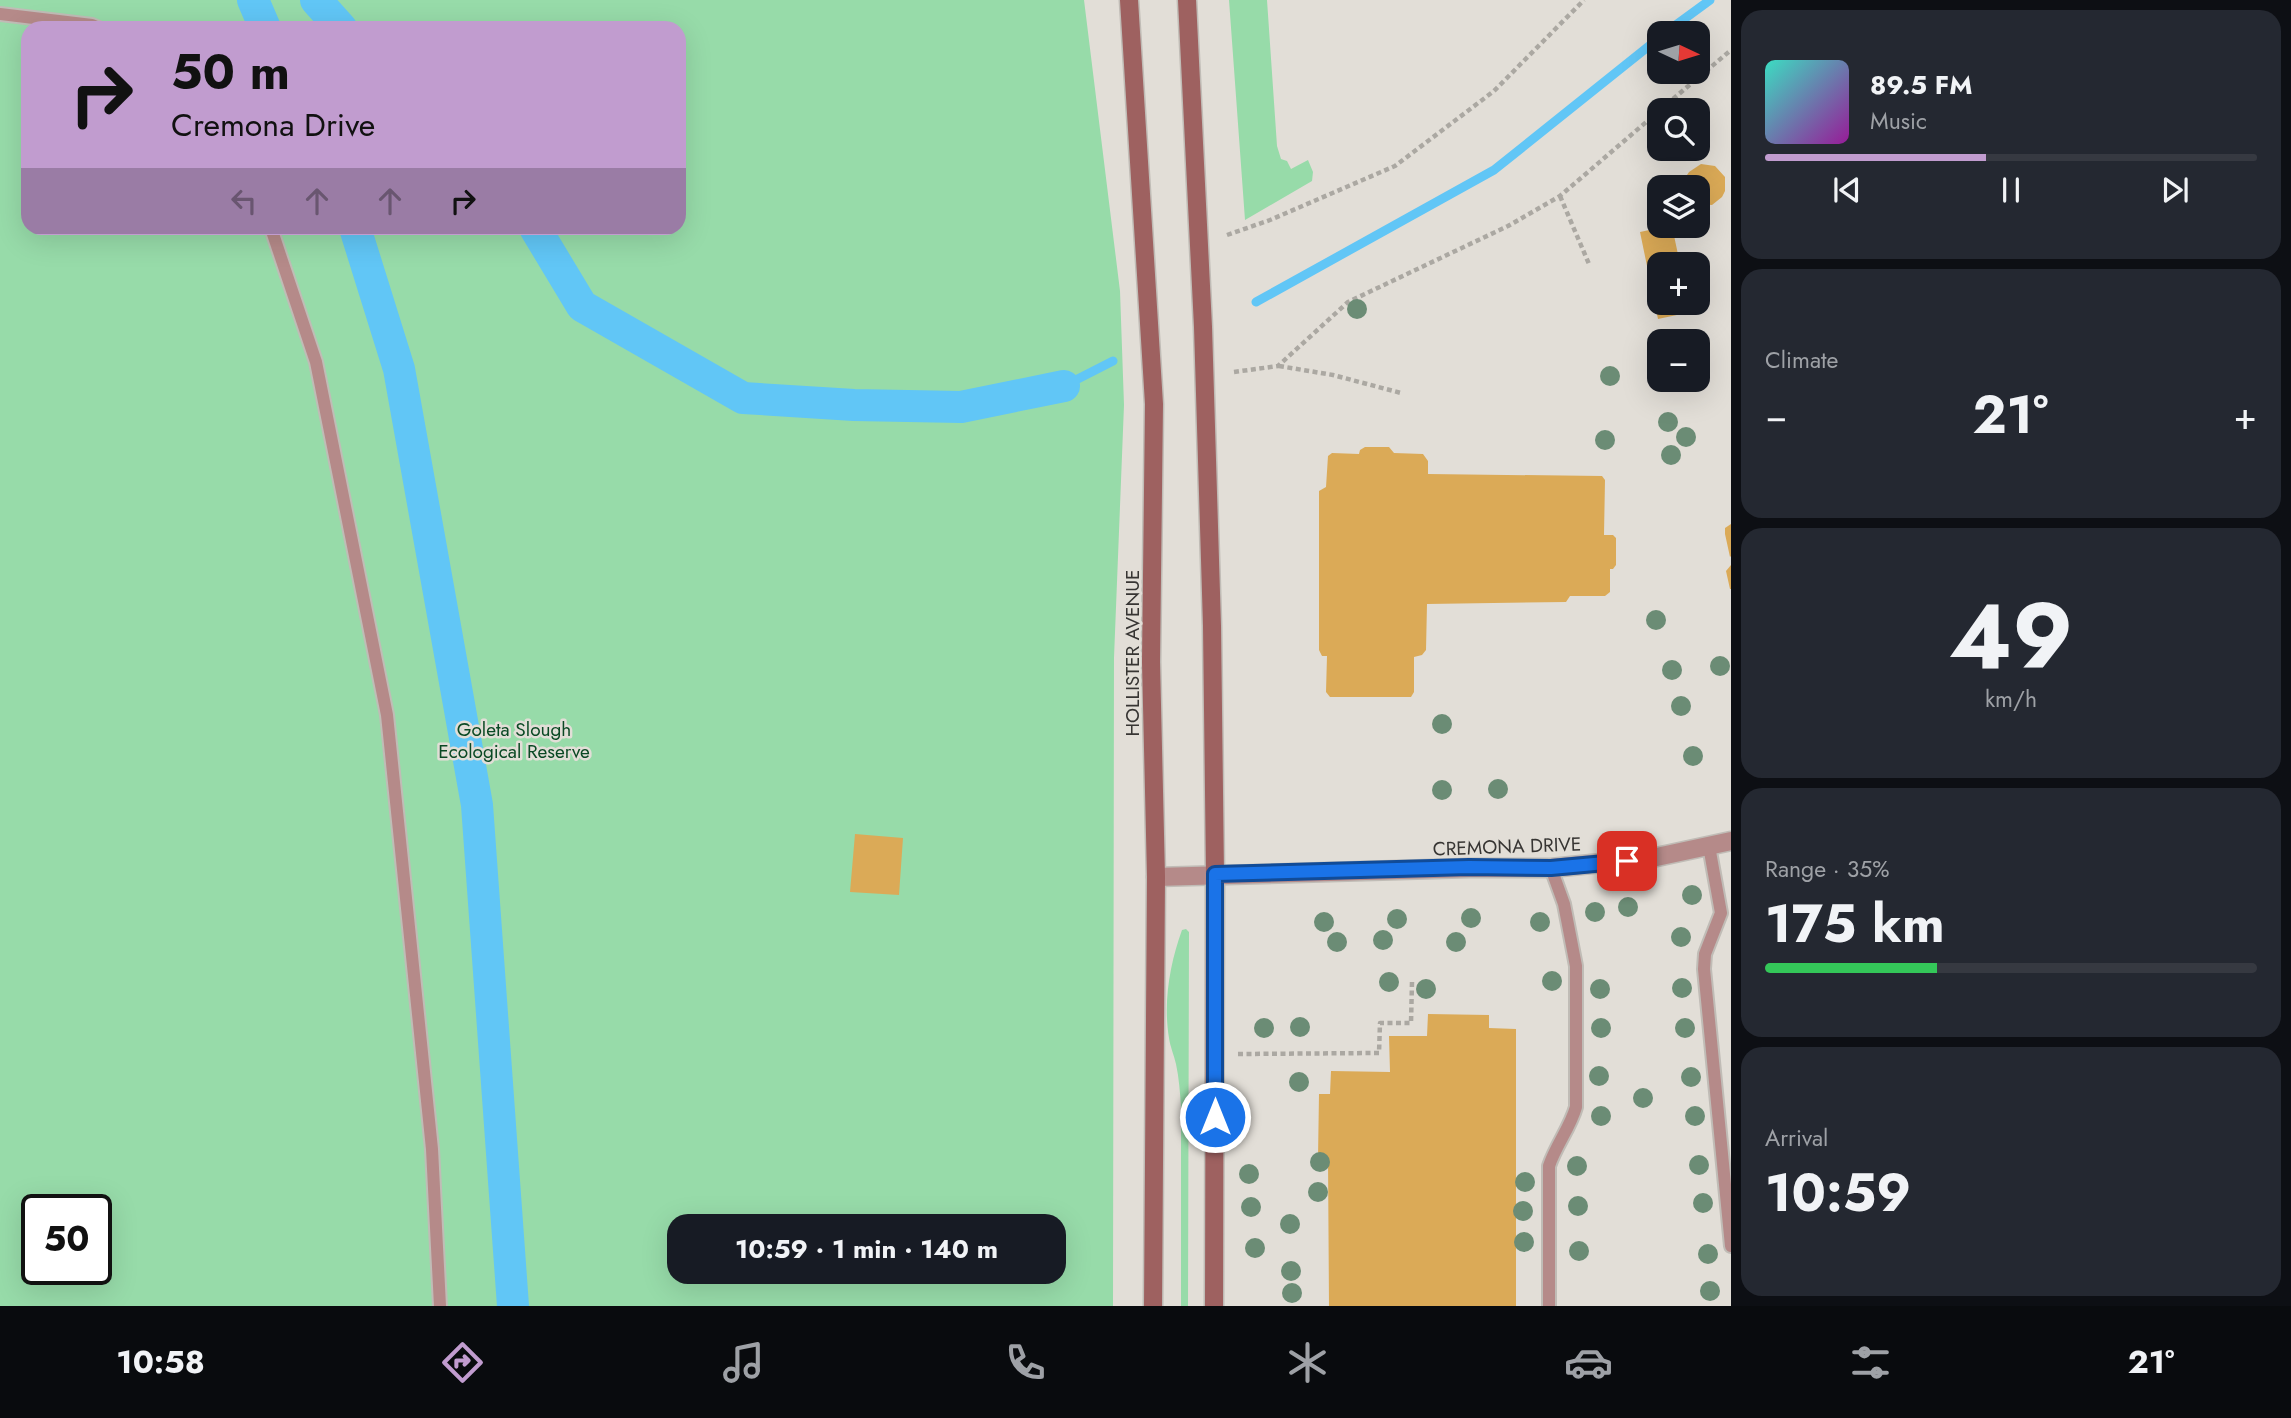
<!DOCTYPE html>
<html lang="en">
<head>
<meta charset="utf-8">
<style>
	:root { --surface:#171b24; --page:#242831; --text:#f1f3f6; --muted:#9ea1a6; --line:#363941; --accent:#c19ccf }
	body { margin:0; font-family:Jost,sans-serif; background:var(--page); color:var(--text); height:100vh; display:flex; flex-direction:column; font-size:26px; white-space:nowrap }
	* { box-sizing:border-box; margin:0 }
	p { font-size:23px; color:var(--muted) }
	.icon { flex:none; width:38px; height:38px; fill:none; stroke:currentColor; stroke-width:2; stroke-linecap:round; stroke-linejoin:round }
	.map { position:relative; flex:1; overflow:hidden }
	.panel { display:flex; flex-direction:column; gap:10px; padding:10px; background:#0d0f14; width:560px }
	.panel>* { flex:none }
	.hud { position:absolute; left:21px; top:21px; width:665px; height:214px; border-radius:21px; box-shadow:0 7px 28px #0002; background:#c19ccf; color:#111; overflow:hidden }
	.needle { width:46px; rotate:94deg }
	.fabs { position:absolute; left:1647px; top:21px; display:grid; gap:14px }
	.fabs a { display:grid; place-items:center; width:63px; height:63px; border-radius:14px; background:var(--surface); box-shadow:0 7px 28px #0002; font-size:35px }
	.speed { position:absolute; left:21px; top:1194px; display:flex; gap:14px; font-size:35px; font-weight:700; text-align:center }
	.speed>* { display:grid; place-content:center; width:91px; height:91px; border-radius:50%; background:var(--surface); box-shadow:0 7px 28px #0002; line-height:1 }
	.speed .limit { border:4px solid #111; border-radius:10px; background:#fff; color:#111 }
	.pin { position:absolute; display:grid; place-items:center; width:60px; height:60px; color:#fff; margin:-30px; border-radius:14px; box-shadow:0 4px 10px #0006 }
	.me { position:absolute; width:77px; margin:-38px; rotate:0deg; stroke-linejoin:round; filter:drop-shadow(0 0 5px #0008) }
	.turn { display:flex; align-items:center; gap:24px; height:147px; padding:0 35px; font-size:32px }
	.turn .icon { width:91px; height:91px; stroke-width:2.5 }
	.turn b { display:block; font-size:49px; line-height:60px }
	.lanes { display:flex; align-items:center; height:66px; padding:0 35px; background:#0003; justify-content:center; gap:35px; direction:ltr }
	.lanes .off { opacity:.35 }
	.big { font-size:52px; font-weight:700; line-height:1.1 }
	.panel .widget { flex:1; display:flex; flex-direction:column; justify-content:center; gap:10px; min-width:0; padding:0 24px; border-radius:21px; background:var(--page) }
	.panel .dial { align-items:center; gap:0 }
	.dial b { font-size:91px; line-height:1 }
	.song { display:flex; align-items:center; gap:21px }
	.cover { width:84px; height:84px; border-radius:10px; background:linear-gradient(135deg,hsl(170 70% 55%),hsl(300 70% 35%)) }
	.played { height:7px; border-radius:4px; background:linear-gradient(90deg,var(--accent) 45%,var(--line) 45%) }
	.keys { display:flex; justify-content:space-around; direction:ltr }
	.heat { display:flex; justify-content:space-between; align-items:center; font-size:38px; direction:ltr }
	.charge { height:10px; border-radius:5px; background:linear-gradient(90deg,#34c759 35%,var(--line) 0) }
	.trip { position:absolute; left:667px; top:1214px; width:399px; height:70px; border-radius:21px; background:var(--surface); box-shadow:0 7px 28px #0002; font-weight:700; line-height:70px; text-align:center }
	.tabs { display:flex; height:112px; justify-content:space-around; align-items:center; background:#090b0e; color:var(--muted) }
	.tabs .icon { width:49px; height:49px }
	.tabs .active { color:var(--accent) }
	.tabs b { font-size:32px; color:var(--text) }
	main { display:flex; flex:1; min-height:0 }
	.map>svg:first-child { display:block }
	.green { fill:#97dba9; fill-rule:evenodd }
	.lines { fill:none; stroke-linecap:round; stroke-linejoin:round }
	.stream { stroke:#61c6f6; stroke-width:9 }
	.canal { stroke:#61c6f6; stroke-width:32 }
	.building { fill:#dbaa57 }
	.service-casing { stroke:#c0bcb6; stroke-width:16 }
	.minor-casing { stroke:#c0bcb6; stroke-width:21 }
	.secondary-casing { stroke:#c0bcb6; stroke-width:21 }
	.path { stroke:#aba8a2; stroke-width:4.5; stroke-dasharray:5 3.5; stroke-linecap:butt }
	.service { stroke:#b58a89; stroke-width:12 }
	.minor { stroke:#b58a89; stroke-width:18 }
	.secondary { stroke:#9e6160; stroke-width:18 }
	.tree { fill:#6b8c75 }
	.route-casing { stroke:#114b97; stroke-width:18 }
	.route { stroke:#1a73e8; stroke-width:12 }
	.labels { text-anchor:middle; stroke-width:5; stroke-linejoin:round; paint-order:stroke }
	.street-label { font-size:19px; fill:#373533; stroke:#e2ded7 }
	.park-label { font-size:19px; fill:#0a4924; stroke:#e2ded7 }
</style>
</head>
<body>
<main>
<div class="map">
<svg width="1731" height="1306" viewBox="0 0 1731 1306">
	<rect width="100%" height="100%" fill="#e2ded7"/>
	<path class="green" d="M0,0H1084L1120,291L1124,405L1114,658L1113,1306H0ZM28,28H679V228H28ZM37,1209H96V1269H37ZM679,1227H1054V1272H679Z
		M1229,0H1267L1277,146L1281,159L1287,161L1291,169L1308,160L1313,172L1312,181L1245,220Z
		M1186,929L1189,932L1188,1306H1181V1107C1180,1092 1179,1078 1176,1064C1174,1055 1170,1046 1169,1038C1163,1002 1170,963 1182,930Z"/>
	<g class="lines">
		<path class="stream" d="M1665,33L1710,0
			M1256,302L1494,170L1659,38
			M1064,386L1113,361"/>
		<path class="canal" d="M253,0L265,28
			M316,0L341,28
			M355,228L399,369L477,805L513,1306
			M535,228L582,306L743,398L854,405L961,407L1064,386"/>
	</g>
	<path class="building" d="M1701,164L1715,166L1725,177V191L1722,197L1712,205L1698,204V187H1685V178L1689,172Z
		M1668,226H1672L1680,264H1659V303H1689L1691,312L1658,319L1640,232Z
		M1365,447H1389L1394,453L1423,454L1428,461V474L1602,476L1605,480L1604,535H1613L1616,538V565L1613,569H1610V592L1605,596H1570L1566,602L1427,604L1426,650L1422,655L1414,657V692L1411,697H1330L1326,692L1327,656H1322L1319,650V491L1326,487L1328,456L1332,453L1359,454L1360,450Z
		M1731,524V556L1730,557L1725,534V528Z
		M1731,565V589H1730L1726,571Z
		M855,834L903,838L899,895L850,892Z
		M1428,1014L1489,1015V1028L1516,1029V1306H1329L1328,1159L1318,1158L1319,1094H1330L1331,1071L1390,1072L1389,1036H1427Z"/>
	<g class="lines">
		<g class="service-casing">
			<path id="service" d="M0,14L92,25L99,28
				M271,228L316,362L387,715L432,1149L440,1306
				M1709,846L1721,913L1705,954L1704,969L1731,1246
				M1549,1306V1166C1556,1145 1570,1128 1576,1107V966L1564,904L1551,868"/>
		</g>
		<g class="minor-casing">
			<path id="minor" d="M1156,877L1469,868H1551L1652,858L1731,841"/>
		</g>
		<g class="secondary-casing">
			<path id="secondary" d="M1129,0L1154,404L1151,662L1156,877L1153,1306
				M1187,0L1203,327L1212,626L1215,874L1214,1306"/>
		</g>
		<path class="path" d="M1660,110L1731,50
			M1560,196L1589,264
			M1227,235L1270,220L1395,166L1494,91L1584,0
			M1279,366L1333,375L1401,393
			M1234,372L1278,366L1348,302L1508,226L1560,196L1659,111
			M1238,1054L1379,1053L1380,1023H1411L1412,982"/>
		<use href="#service" class="service"/>
		<use href="#minor" class="minor"/>
		<use href="#secondary" class="secondary"/>
	</g>
	<g class="tree">
		<circle cx="1357" cy="309" r="10"/>
		<circle cx="1610" cy="376" r="10"/>
		<circle cx="1668" cy="422" r="10"/>
		<circle cx="1686" cy="437" r="10"/>
		<circle cx="1605" cy="440" r="10"/>
		<circle cx="1671" cy="455" r="10"/>
		<circle cx="1656" cy="620" r="10"/>
		<circle cx="1720" cy="666" r="10"/>
		<circle cx="1672" cy="670" r="10"/>
		<circle cx="1681" cy="706" r="10"/>
		<circle cx="1442" cy="724" r="10"/>
		<circle cx="1693" cy="756" r="10"/>
		<circle cx="1498" cy="789" r="10"/>
		<circle cx="1442" cy="790" r="10"/>
		<circle cx="1692" cy="895" r="10"/>
		<circle cx="1628" cy="907" r="10"/>
		<circle cx="1595" cy="912" r="10"/>
		<circle cx="1471" cy="918" r="10"/>
		<circle cx="1397" cy="919" r="10"/>
		<circle cx="1324" cy="922" r="10"/>
		<circle cx="1540" cy="922" r="10"/>
		<circle cx="1681" cy="937" r="10"/>
		<circle cx="1383" cy="940" r="10"/>
		<circle cx="1337" cy="942" r="10"/>
		<circle cx="1456" cy="942" r="10"/>
		<circle cx="1552" cy="981" r="10"/>
		<circle cx="1389" cy="982" r="10"/>
		<circle cx="1682" cy="988" r="10"/>
		<circle cx="1426" cy="989" r="10"/>
		<circle cx="1600" cy="989" r="10"/>
		<circle cx="1300" cy="1027" r="10"/>
		<circle cx="1264" cy="1028" r="10"/>
		<circle cx="1601" cy="1028" r="10"/>
		<circle cx="1685" cy="1028" r="10"/>
		<circle cx="1599" cy="1076" r="10"/>
		<circle cx="1691" cy="1077" r="10"/>
		<circle cx="1299" cy="1082" r="10"/>
		<circle cx="1643" cy="1098" r="10"/>
		<circle cx="1601" cy="1116" r="10"/>
		<circle cx="1695" cy="1116" r="10"/>
		<circle cx="1320" cy="1162" r="10"/>
		<circle cx="1699" cy="1165" r="10"/>
		<circle cx="1577" cy="1166" r="10"/>
		<circle cx="1249" cy="1174" r="10"/>
		<circle cx="1525" cy="1182" r="10"/>
		<circle cx="1318" cy="1192" r="10"/>
		<circle cx="1703" cy="1203" r="10"/>
		<circle cx="1578" cy="1206" r="10"/>
		<circle cx="1251" cy="1207" r="10"/>
		<circle cx="1523" cy="1211" r="10"/>
		<circle cx="1290" cy="1224" r="10"/>
		<circle cx="1524" cy="1242" r="10"/>
		<circle cx="1255" cy="1248" r="10"/>
		<circle cx="1579" cy="1251" r="10"/>
		<circle cx="1708" cy="1254" r="10"/>
		<circle cx="1291" cy="1271" r="10"/>
		<circle cx="1710" cy="1291" r="10"/>
		<circle cx="1292" cy="1293" r="10"/>
	</g>
	<g class="lines">
		<g class="route-casing">
			<path id="route" d="M1215,1117V874L1469,867L1551,868L1627,861"/>
		</g>
		<use href="#route" class="route"/>
	</g>
	<g class="labels">
		<g class="street-label">
			<text transform="translate(1132 653) rotate(-90)" y="7">HOLLISTER AVENUE</text>
			<text transform="translate(1507 846) rotate(-2)" y="7">CREMONA DRIVE</text>
		</g>
		<g class="park-label">
			<text x="514" y="736">Goleta Slough<tspan x="514" dy="22">Ecological Reserve</tspan></text>
		</g>
	</g>
</svg>
<div class="fabs">
<a><svg class="needle" viewBox="-14 -14 28 28"><path d="M0-13l5 13h-10z" fill="#e53935"/><path d="M0 13l5-13h-10z" fill="#9ea1a6"/></svg></a>
<a><svg class="icon" aria-label="search" viewBox="0 0 24 24"><circle cx="10" cy="10" r="6"/><path d="M15 15l6 6"/></svg></a>
<a><svg class="icon" aria-label="layers" viewBox="0 0 24 24"><path d="M12 4l9 5-9 5-9-5zM3 14l9 5 9-5"/></svg></a>
<a>+</a>
<a>−</a>
</div>
<div class="speed"><div class="limit">50</div></div>
<div class="pin" style="left:1627px;top:861px;background:#d93025"><svg class="icon" aria-label="arrive" viewBox="0 0 24 24"><path d="M6 21V4h12l-3 4 3 4H6"/></svg></div>
<svg class="me" style="left:1215px;top:1117px" viewBox="-20 -20 40 40"><circle r="17" fill="#1a73e8" stroke="#fff" stroke-width="3"/><path d="M0-11L8 9 0 5-8 9z" fill="#fff"/></svg>
<div class="trip">10:59 · 1 min · 140 m</div>
<div class="hud">
<div class="turn"><svg class="icon" aria-label="right" viewBox="0 0 24 24"><path d="M7 20v-9h11M14 6l5 5-5 5"/></svg><div><b>50 m</b>Cremona Drive</div></div>
<div class="lanes"><svg class="icon off" aria-label="left" viewBox="0 0 24 24"><path d="M17 20v-9H6M10 6l-5 5 5 5"/></svg><svg class="icon off" aria-label="ahead" viewBox="0 0 24 24"><path d="M12 20V5M6 11l6-6 6 6"/></svg><svg class="icon off" aria-label="ahead" viewBox="0 0 24 24"><path d="M12 20V5M6 11l6-6 6 6"/></svg><svg class="icon" aria-label="right" viewBox="0 0 24 24"><path d="M7 20v-9h11M14 6l5 5-5 5"/></svg></div>
</div>
</div>
<section class="panel">
<div class="widget">
<div class="song"><i class="cover"></i><div><b>89.5 FM</b><p>Music</p></div></div>
<div class="played"></div>
<div class="keys"><svg class="icon" aria-label="previous" viewBox="0 0 24 24"><path d="M18 5L8 12l10 7zM5 5v14"/></svg><svg class="icon" aria-label="pause" viewBox="0 0 24 24"><path d="M8 5v14M16 5v14"/></svg><svg class="icon" aria-label="next" viewBox="0 0 24 24"><path d="M6 5l10 7-10 7zM19 5v14"/></svg></div>
</div>
<div class="widget"><p>Climate</p>
<div class="heat"><a>−</a><b class="big">21°</b><a>+</a></div>
</div>
<div class="widget dial"><b>49</b><p>km/h</p></div>
<div class="widget"><p>Range · 35%</p><b class="big">175 km</b><div class="charge"></div></div>
<div class="widget"><p>Arrival</p><b class="big">10:59</b></div>
</section>
</main>
<nav class="tabs">
<b>10:58</b>
<svg class="icon active" aria-label="directions" viewBox="0 0 24 24"><path d="M12 3l9 9-9 9-9-9zM9 14v-3h6M13 9l2 2-2 2"/></svg>
<svg class="icon" aria-label="music" viewBox="0 0 24 24"><path d="M9 18V5l10-2v13"/><circle cx="6" cy="18" r="3"/><circle cx="16" cy="16" r="3"/></svg>
<svg class="icon" aria-label="phone" viewBox="0 0 24 24"><path d="M5 4h4l2 5-3 2q2 4 5 5l2-3 5 2v4C11 20 4 13 5 4z"/></svg>
<svg class="icon" aria-label="climate" viewBox="0 0 24 24"><path d="M12 3v18M4 7l16 10M4 17L20 7"/></svg>
<svg class="icon" aria-label="car" viewBox="0 0 24 24"><path d="M5 17H2v-5l4-1 3-4h7l3 4 3 1v5h-3M9 17h6M6 11h13"/><circle cx="7" cy="17" r="2"/><circle cx="17" cy="17" r="2"/></svg>
<svg class="icon" aria-label="filters" viewBox="0 0 24 24"><path d="M4 7h16M4 17h16"/><circle cx="9" cy="7" r="2"/><circle cx="15" cy="17" r="2"/></svg>
<b>21°</b>
</nav>
</body>
</html>
